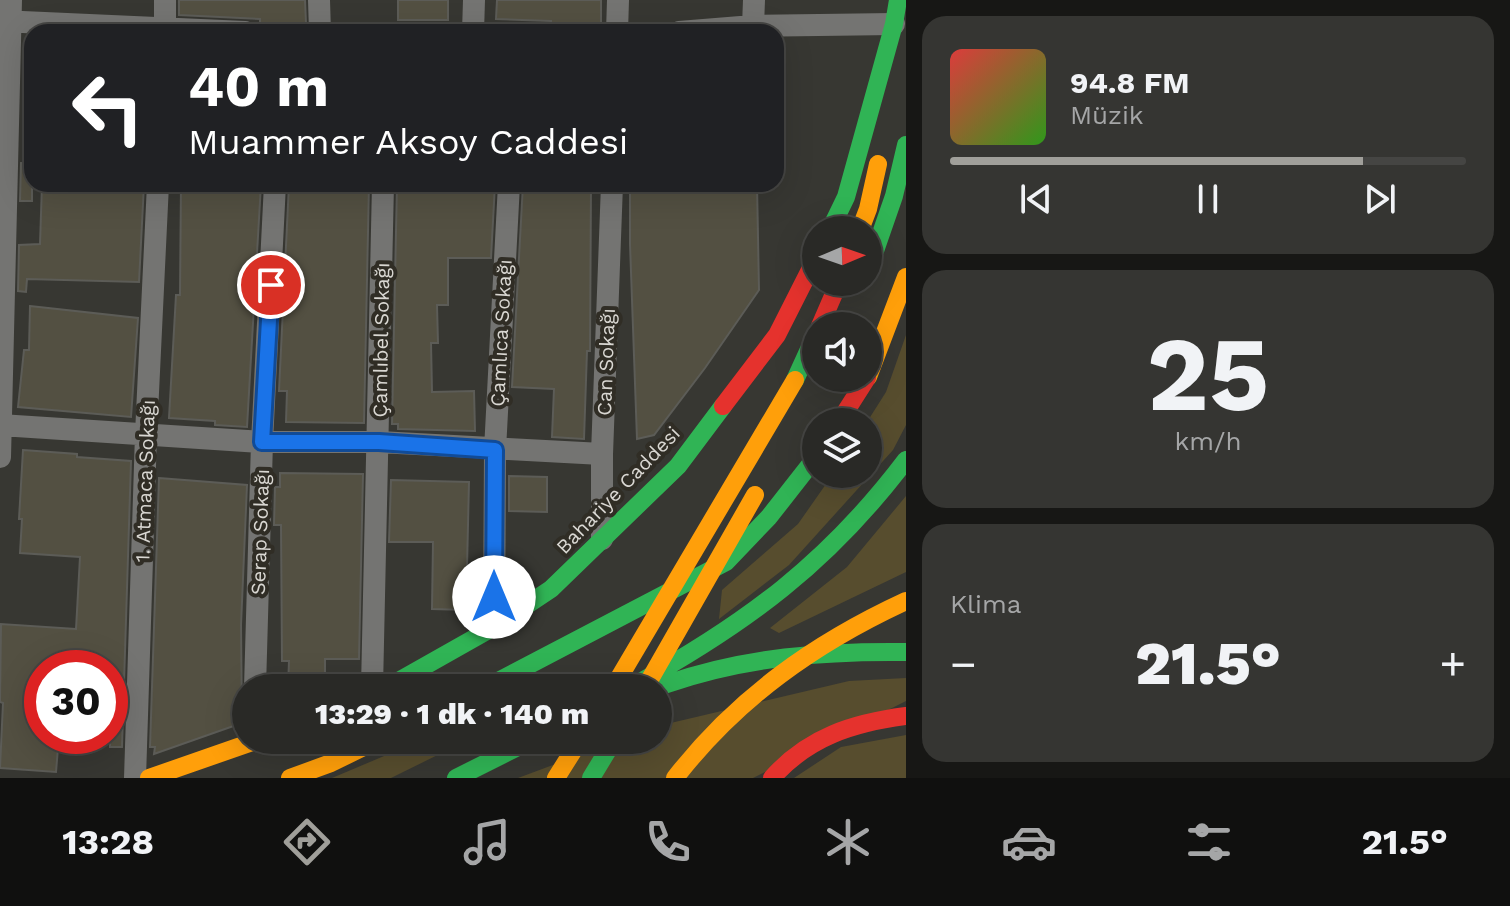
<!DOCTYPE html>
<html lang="tr">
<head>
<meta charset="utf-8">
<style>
	:root { --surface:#292926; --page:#353532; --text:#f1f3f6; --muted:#a5a6a7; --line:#454543; --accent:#a09f9a }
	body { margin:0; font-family:"Work Sans",sans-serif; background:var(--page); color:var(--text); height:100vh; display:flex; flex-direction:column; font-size:30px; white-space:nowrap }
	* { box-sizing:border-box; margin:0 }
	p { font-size:26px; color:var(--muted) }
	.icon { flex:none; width:44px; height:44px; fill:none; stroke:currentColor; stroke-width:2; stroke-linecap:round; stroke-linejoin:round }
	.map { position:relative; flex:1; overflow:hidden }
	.details { display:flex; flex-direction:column; gap:16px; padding:16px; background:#171715; width:604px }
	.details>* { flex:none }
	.guide { position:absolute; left:24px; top:24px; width:760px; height:168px; border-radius:24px; box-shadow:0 8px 32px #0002,0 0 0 2px var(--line); background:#202124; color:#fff; overflow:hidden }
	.needle { width:52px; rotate:88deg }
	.buttons { position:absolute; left:802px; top:216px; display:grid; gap:16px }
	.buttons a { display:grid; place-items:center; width:80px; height:80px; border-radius:50%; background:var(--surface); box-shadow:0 8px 32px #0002,0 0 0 2px var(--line); font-size:40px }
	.speed { position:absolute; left:24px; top:650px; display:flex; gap:16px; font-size:40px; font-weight:700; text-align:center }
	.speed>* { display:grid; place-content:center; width:104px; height:104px; border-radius:50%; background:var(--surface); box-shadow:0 8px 32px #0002,0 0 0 2px var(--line); line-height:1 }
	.speed .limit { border:12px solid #d22; background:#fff; color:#111 }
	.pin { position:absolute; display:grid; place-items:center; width:68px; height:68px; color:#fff; margin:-34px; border:4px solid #fff; border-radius:50%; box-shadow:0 2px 8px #0007 }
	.me { position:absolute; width:88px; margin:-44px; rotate:0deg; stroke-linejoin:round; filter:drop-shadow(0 0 6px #0008) }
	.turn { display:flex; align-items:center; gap:28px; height:168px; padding:0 32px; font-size:36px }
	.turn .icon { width:104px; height:104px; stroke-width:2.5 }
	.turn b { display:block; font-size:56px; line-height:68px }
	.big { font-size:60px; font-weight:800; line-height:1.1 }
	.details .widget { flex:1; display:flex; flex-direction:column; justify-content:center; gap:12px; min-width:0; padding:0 28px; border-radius:24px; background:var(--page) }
	.details .dial { align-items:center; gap:0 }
	.dial b { font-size:104px; line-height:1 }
	.song { display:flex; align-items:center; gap:24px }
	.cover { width:96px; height:96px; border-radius:12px; background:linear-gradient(135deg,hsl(0 70% 55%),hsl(110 70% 35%)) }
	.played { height:8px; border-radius:4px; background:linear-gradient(90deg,var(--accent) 80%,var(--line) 80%) }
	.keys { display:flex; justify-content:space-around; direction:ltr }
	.heat { display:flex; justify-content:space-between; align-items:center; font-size:44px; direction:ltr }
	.trip { position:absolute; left:232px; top:674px; width:440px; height:80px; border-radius:40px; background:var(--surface); box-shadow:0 8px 32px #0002,0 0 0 2px var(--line); font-weight:800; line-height:80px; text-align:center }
	.tab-bar { display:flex; height:128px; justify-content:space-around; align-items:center; background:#10100f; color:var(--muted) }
	.tab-bar .icon { width:56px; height:56px }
	.tab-bar .current { color:var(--accent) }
	.tab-bar b { font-size:36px; color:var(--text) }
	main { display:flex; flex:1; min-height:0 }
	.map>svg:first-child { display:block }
	.green { fill:#574d2e }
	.building { fill:#535042; stroke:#5c5c57; stroke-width:2 }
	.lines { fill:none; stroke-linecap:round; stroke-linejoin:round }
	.street { stroke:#747472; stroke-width:22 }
	.fast { stroke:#30b455; stroke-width:18 }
	.slow { stroke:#ff9f0a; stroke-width:18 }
	.jam { stroke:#e5322d; stroke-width:18 }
	.slow-bridge { stroke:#ff9f0a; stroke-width:18 }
	.route-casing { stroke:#114b97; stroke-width:20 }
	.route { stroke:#1a73e8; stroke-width:14 }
	.labels { text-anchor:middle; stroke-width:8; stroke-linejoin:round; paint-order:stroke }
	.street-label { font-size:20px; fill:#d9d7d2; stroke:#302d25 }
</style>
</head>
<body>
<main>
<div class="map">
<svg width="906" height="778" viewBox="0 0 906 778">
	<rect width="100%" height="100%" fill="#373732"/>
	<path class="green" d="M906,335V425L893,450L789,565L719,619L722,590L798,524L833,474H868L867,422L886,392Z
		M906,496V572L779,633L770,628L847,567Z
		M906,678V701L753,778H518L620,740H658V726L849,681Z
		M906,735V778H794L841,747Z
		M422,740H468L391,778H332Z"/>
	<path class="building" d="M179,0H305L306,23H260V19L179,15Z
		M398,0H448V20H398Z
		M497,0H601V26H551V21L496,19Z
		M21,163L32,164V201H20Z
		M42,184H144L139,282L27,279L26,292L18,291L19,245L40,244Z
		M181,184H261L247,427L215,425V421L169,418L176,295H180Z
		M289,184H369L364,423L286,422L287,391H279Z
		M397,184H495L491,258H448V305H437L438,343H431L432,392L474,391L475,431L398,429V424H392Z
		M523,184H591L590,351H587L584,439L552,437L554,389L512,387Z
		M630,184H757L759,290L705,368L654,435L637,439L630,244Z
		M30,306L138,318L131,417L18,407L24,350H29Z
		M23,450L77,454V457L131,461L122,747H110V668H42V736H59L56,772L0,768L3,703L0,702L1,624L76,629L80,557L20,553L22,519H19Z
		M280,473L363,474L359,659H325V688H288L289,661H282L281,525H274L275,487H280Z
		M509,476L547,477V512L509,511Z
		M159,478L247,485L241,625L242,723L154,754L155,747H150Z
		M391,480L469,482L466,610L432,609L433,542H389Z"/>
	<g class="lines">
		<path class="street" d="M319,0L320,32
			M0,21L245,32
			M753,26L754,0
			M165,32V0
			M473,32L474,0
			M617,32L618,0
			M679,32L753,26L894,24
			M0,425L262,442H379L602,454
			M0,457L11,0
			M602,539V454L612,184
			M494,627L495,450L509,184
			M255,688L262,442L275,184
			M372,688L383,184
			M135,778L146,434L158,184"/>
		<path class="fast" d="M830,230L846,197L894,24L898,0
			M868,271L894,196L906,145
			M795,380L816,334
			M667,684C745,657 824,651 906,652
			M635,685C747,623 828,563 906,460
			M386,688L494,627L551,589L678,466L723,406
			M485,688L726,562L769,517L816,457
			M456,778L532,740
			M591,778L614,740"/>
		<path class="slow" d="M860,230L868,209L878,164
			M868,377L906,277
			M149,778L258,740
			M290,778L331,763L378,740
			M556,778L580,740"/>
		<path class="jam" d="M820,326L839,282
			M723,406L777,335L816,258
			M839,422L867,378
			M772,778C808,737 853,723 906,716"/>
		<path class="slow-bridge" d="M613,688L795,380
			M645,688L755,495
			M675,778C737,698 815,643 906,601"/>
	</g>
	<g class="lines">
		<g class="route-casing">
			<path id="route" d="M271,285L262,442H379L495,450L494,597"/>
		</g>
		<use href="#route" class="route"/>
	</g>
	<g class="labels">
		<g class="street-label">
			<text transform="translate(501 333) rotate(-87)" y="7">Çamlıca Sokağı</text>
			<text transform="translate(381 340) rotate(-89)" y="7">Çamlıbel Sokağı</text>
			<text transform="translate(606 362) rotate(-88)" y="7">Can Sokağı</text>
			<text transform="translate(145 481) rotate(-88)" y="7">1. Atmaca Sokağı</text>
			<text transform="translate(618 490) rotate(-46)" y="7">Bahariye Caddesi</text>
			<text transform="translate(260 532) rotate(-88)" y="7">Serap Sokağı</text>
		</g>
	</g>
</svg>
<div class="buttons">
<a><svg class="needle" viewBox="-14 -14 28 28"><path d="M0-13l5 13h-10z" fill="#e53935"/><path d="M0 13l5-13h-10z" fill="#a5a6a7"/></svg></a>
<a><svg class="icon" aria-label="sound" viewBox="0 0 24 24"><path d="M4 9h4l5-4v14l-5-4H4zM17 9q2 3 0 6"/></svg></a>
<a><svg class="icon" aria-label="layers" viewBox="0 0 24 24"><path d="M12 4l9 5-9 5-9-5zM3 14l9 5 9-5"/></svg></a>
</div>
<div class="speed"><div class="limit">30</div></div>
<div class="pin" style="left:271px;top:285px;background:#d93025"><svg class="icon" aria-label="arrive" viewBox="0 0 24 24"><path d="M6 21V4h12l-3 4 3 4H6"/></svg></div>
<svg class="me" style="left:494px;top:597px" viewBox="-20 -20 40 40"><circle r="19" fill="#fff"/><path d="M0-13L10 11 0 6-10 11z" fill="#1a73e8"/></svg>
<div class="trip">13:29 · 1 dk · 140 m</div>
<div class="guide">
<div class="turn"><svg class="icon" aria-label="left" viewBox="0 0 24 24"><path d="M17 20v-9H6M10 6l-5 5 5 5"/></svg><div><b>40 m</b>Muammer Aksoy Caddesi</div></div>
</div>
</div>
<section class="details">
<div class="widget">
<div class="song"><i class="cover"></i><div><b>94.8 FM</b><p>Müzik</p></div></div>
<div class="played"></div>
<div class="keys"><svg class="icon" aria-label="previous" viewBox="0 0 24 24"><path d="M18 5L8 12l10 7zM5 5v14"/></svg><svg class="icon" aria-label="pause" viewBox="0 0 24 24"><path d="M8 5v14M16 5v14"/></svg><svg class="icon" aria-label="next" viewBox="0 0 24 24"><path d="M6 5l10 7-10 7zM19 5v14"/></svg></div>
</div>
<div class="widget dial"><b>25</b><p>km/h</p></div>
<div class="widget"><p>Klima</p>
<div class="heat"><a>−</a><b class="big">21.5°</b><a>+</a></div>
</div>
</section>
</main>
<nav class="tab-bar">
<b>13:28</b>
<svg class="icon current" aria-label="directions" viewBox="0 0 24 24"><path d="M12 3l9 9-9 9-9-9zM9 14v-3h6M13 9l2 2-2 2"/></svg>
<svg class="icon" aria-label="music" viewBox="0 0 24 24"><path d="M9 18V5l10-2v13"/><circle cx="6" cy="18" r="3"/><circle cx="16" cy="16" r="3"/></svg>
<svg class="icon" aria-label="phone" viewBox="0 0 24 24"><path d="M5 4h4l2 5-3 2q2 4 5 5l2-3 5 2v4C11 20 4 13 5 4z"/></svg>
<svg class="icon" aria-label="climate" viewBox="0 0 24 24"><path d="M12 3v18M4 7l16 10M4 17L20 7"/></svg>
<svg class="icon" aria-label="car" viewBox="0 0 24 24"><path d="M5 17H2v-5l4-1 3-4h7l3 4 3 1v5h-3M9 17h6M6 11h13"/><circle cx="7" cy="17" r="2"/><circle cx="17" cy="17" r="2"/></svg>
<svg class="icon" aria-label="filters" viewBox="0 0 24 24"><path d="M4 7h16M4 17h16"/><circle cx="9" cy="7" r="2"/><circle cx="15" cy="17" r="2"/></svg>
<b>21.5°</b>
</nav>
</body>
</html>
